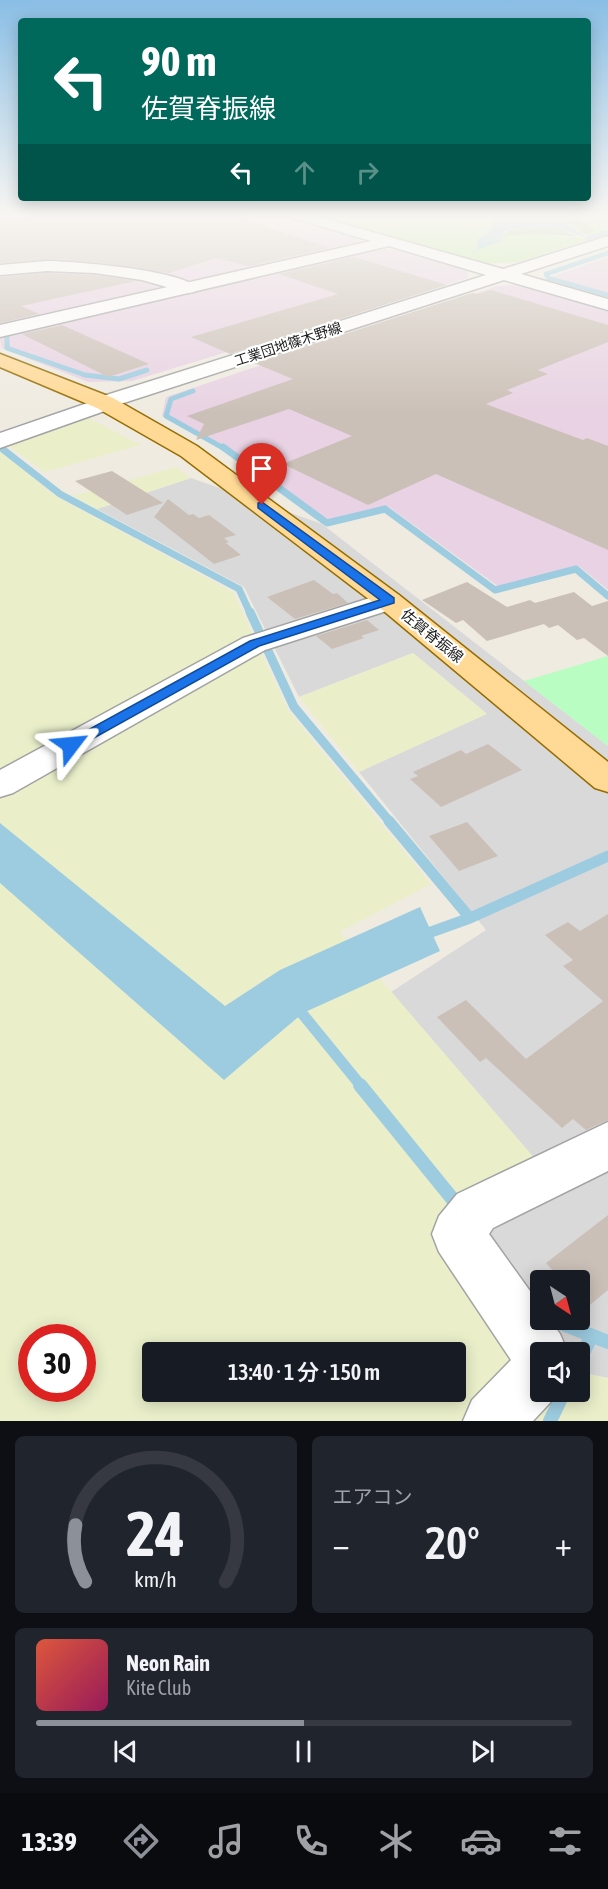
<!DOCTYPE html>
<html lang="ja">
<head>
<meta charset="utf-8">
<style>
	:root { --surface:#171b24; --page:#20242c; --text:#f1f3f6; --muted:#9ea1a6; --line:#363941; --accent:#8c9099 }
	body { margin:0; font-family:"Asap Condensed","Noto Sans JP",sans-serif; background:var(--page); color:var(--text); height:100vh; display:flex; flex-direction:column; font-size:22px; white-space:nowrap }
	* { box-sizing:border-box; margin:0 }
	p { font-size:20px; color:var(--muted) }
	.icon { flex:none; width:33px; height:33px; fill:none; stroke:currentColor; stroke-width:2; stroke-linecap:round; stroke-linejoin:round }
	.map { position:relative; height:1421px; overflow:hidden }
	.drawer { display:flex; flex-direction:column; gap:15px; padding:15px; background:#0d0f14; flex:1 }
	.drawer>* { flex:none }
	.guide { position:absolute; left:18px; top:18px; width:573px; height:183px; border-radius:6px; box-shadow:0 3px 15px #0003; background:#00695c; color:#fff; overflow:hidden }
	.needle { width:39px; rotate:144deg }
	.buttons { position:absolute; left:530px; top:1270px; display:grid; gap:12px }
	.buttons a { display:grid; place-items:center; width:60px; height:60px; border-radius:6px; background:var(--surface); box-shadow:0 3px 15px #0003; font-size:30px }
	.speed { position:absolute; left:18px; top:1324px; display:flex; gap:12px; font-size:30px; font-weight:700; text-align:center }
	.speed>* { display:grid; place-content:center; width:78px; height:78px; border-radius:50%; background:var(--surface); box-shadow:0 3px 15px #0003; line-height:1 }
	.speed .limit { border:9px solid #d22; background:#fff; color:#111 }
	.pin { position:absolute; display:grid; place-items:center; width:51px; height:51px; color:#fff; margin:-62px -26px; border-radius:50% 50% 50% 0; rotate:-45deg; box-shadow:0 0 6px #0007 }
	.pin .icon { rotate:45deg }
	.me { position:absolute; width:66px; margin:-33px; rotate:61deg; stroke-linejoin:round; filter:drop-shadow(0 0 4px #0008) }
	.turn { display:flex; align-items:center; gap:21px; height:126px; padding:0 24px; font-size:27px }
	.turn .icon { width:78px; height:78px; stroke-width:2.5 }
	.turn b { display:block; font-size:42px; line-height:51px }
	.lanes { display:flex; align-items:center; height:57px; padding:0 24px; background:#0003; justify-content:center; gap:30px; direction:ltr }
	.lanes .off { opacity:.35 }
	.big { font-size:45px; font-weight:600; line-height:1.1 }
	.drawer .card { flex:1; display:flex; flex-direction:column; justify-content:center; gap:9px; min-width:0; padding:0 21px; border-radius:9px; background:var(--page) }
	.drawer .dial { align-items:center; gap:0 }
	.dial svg { height:156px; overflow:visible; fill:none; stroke:var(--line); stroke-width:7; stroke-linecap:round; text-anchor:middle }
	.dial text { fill:var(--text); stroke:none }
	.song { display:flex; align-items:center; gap:18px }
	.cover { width:72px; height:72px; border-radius:9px; background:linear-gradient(135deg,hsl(10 70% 55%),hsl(330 70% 35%)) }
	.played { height:6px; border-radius:3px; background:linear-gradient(90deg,var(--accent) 50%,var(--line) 50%) }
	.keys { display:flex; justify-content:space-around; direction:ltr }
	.heat { display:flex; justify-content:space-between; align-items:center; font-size:33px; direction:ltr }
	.drawer .tiles { flex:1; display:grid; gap:15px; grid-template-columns:1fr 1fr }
	.card:last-child { grid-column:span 2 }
	.trip { position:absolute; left:142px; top:1342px; width:324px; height:60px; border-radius:6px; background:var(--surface); box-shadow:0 3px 15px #0003; font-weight:600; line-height:60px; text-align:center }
	.dock { display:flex; height:96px; justify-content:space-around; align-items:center; background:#090b0e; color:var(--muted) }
	.dock .icon { width:42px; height:42px }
	.dock .active { color:var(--accent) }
	.dock b { font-size:27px; color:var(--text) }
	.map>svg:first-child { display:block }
	.residential { fill:#dad9d9; fill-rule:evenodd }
	.industrial { fill:#e8d2e3 }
	.farmland { fill:#eaefca; fill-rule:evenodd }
	.grass { fill:#c2eda2 }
	.forest { fill:#a0d192 }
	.park { fill:#b9fdc3 }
	.water { fill:#9dcce0 }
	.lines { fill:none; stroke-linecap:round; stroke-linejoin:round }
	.stream-far5 { stroke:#9dcce0; stroke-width:4.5 }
	.stream-far4 { stroke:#9dcce0; stroke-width:5 }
	.stream-far3 { stroke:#9dcce0; stroke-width:7 }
	.stream-far2 { stroke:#9dcce0; stroke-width:9 }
	.stream-far1 { stroke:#9dcce0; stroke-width:11 }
	.stream { stroke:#9dcce0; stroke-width:14 }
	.building { fill:#cbc0b7 }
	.minor-casing { stroke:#a3a3a3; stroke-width:3 }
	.tertiary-casing { stroke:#a3a3a3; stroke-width:3 }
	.primary-casing { stroke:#946d00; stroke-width:3 }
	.minor { fill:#fff; fill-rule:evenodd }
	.tertiary { fill:#fff; fill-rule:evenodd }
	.primary { fill:#ffd995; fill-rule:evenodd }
	.route { fill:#1a73e8; stroke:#114b97; stroke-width:1.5 }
	.labels { text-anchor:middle; stroke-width:4.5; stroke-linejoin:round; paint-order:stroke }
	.far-street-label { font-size:14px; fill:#1c1c1c; stroke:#fff }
	.street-label { font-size:15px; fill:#1c1c1c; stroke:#fff }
</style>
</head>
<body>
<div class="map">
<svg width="608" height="1421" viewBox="0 0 608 1421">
	<rect width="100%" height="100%" fill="#efebe1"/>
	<path class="residential" d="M191,478L322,524L608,746V1378L579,1372V1353H540L436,1229L535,1159L391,992L486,930L359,772L486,713L413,653L299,697L244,587L97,509ZM540,1281H579V1320H540Z"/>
	<path class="industrial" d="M0,215H289L360,237L357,245L0,326Z
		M372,249L399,250L467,270L468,278L132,381L88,382L1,348L0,335Z
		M608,257V293L551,277Z
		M524,284L608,309V590L579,566L499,587L389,507L322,524L215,444L162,416L166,397L497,286Z"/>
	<path class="farmland" d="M87,417L141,445L45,472L7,445Z
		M0,450L54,495L233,592L288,710L431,884L340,932L535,1159L453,1207L540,1392H579V1372L608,1378V1421H0ZM32,1338H82V1389H32ZM153,1353H456V1392H153Z
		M176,467L191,478L97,509L73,496Z
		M413,653L487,714L359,772L299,697Z"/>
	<path class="grass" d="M314,215H493L494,226L487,234L477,239L528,234L587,238L585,234L594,231L578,215H608V234L518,262L482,264Z"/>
	<path class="forest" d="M553,215H578L595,231L585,234Z
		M538,227L555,228L577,236L528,234L501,237C509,225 525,230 538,227Z"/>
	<path class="park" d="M608,656V746L524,681Z"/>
	<path class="water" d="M493,215H553L588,238L555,228L538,227L512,229L505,231L501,237L502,241L477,250V239L487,234L494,226Z
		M0,823L225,1006L280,970L420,907L440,951L303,1013L224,1080L0,883Z"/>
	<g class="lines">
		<path class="stream-far5" d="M588,238L608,232
			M608,253L546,274L548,278L608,295"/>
		<path class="stream-far4" d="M7,336V348L85,375L119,379L147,370
			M193,391L171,399L166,416L225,449
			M0,447L2,449"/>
		<path class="stream-far3" d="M0,447L60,494L239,589L250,613
			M223,447L327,523L385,509L495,590L576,569L608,596"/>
		<path class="stream-far2" d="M250,612L294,707L390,822"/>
		<path class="stream-far1" d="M389,821L470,918
			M420,936L470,918L608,856
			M296,1006L362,1087"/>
		<path class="stream" d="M360,1085L459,1207
			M553,1320L608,1342
			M579,1361L591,1337
			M550,1421L564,1392"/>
	</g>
	<path class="building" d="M0,215H233L330,248L249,266L216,258L169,273L126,266L60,259L0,263Z
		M354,257L447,285L230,354L191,337L338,294L279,274Z
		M47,273L95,275L136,281L21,306L39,314L0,323V277Z
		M491,290L608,325V342L538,370L548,374L507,390L513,393L486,404L583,440L587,438L608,446V550L436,474L368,505L283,464L352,436L289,409L196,440L204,424L187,416L293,379L254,363L472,293L477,294Z
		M62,325L149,364L108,377L22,334Z
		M112,471L163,503L127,515L75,481Z
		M168,499L189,515L193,514L199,518L209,515L236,535L224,538L229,542L226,543L241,555L214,564L154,517Z
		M314,580L333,594L337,593L348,603L295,619L267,597Z
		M467,582L507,607L530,600L535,603L574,592L592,606L608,601V656L584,638L577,640L558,625L549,628L544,624L487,641L463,620L456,623L422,600Z
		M367,620L379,630L361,636L364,638L332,649L316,636Z
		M488,744L522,770L441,807L410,779L418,776L413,772L461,750L466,754Z
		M467,822L498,856L459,871L429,836Z
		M608,914V1120L586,1130L573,1119L562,1128L486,1058L480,1062L437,1017L466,1000L526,1059L603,1001L563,966L573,960L545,935L568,922L580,931Z
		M608,1215V1290L579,1314V1281H562L546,1263Z"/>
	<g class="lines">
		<g class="minor-casing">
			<path id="minor" d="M47,261C72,261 183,270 197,288L194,292L188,293L142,280L95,273L47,271L0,275V265Z
				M105,397L113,398L116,403L113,408L0,448V433Z
				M389,592L399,595L403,601L399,607L265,650L13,793L0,797V770L243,638Z
				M608,1122V1171L493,1228L489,1234L540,1305V1320H550L560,1334L568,1353H540V1392H560L533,1421H463L472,1400L511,1360L439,1252L432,1234L439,1216L457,1194Z"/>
		</g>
		<g class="tertiary-casing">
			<path id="tertiary" d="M291,215H312L503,269L608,236V246L521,274L608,299V310L504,280L105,409L97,408L94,403L97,398L486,275L389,246L0,337V325L371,241L293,218Z"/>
		</g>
		<g class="primary-casing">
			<path id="primary" d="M0,354L113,398L197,446L399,595L608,762V792L595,788L379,607L181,456L97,408L0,367Z"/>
		</g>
		<use href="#minor" class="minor"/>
		<use href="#tertiary" class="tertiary"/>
		<use href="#primary" class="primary"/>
	</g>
	<linearGradient id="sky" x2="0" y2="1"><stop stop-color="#8abee5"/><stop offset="0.52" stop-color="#f8f6f2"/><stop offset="1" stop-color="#f8f6f2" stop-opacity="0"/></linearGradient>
	<rect width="608" height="414" fill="url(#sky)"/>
	<path class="route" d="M262,502L394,598V603L259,646L76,748H66L64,745L66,742L250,641L380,600L258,508V503Z"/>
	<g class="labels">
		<g class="far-street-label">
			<text transform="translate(288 344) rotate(-18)" y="5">工業団地篠木野線</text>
		</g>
		<g class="street-label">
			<text transform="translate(432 636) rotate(39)" y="5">佐賀脊振線</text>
		</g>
	</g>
</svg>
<div class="buttons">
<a><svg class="needle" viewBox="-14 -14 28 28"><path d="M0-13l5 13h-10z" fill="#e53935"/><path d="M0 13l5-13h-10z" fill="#9ea1a6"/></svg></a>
<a><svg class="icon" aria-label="sound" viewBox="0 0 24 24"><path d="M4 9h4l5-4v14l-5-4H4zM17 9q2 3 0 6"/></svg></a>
</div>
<div class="speed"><div class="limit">30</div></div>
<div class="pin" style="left:262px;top:505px;background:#d93025"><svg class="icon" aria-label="arrive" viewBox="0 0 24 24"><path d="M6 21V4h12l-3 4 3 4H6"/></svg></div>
<svg class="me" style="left:71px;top:745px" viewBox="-20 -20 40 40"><path d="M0-17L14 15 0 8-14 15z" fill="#1a73e8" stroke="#fff" stroke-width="4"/></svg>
<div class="trip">13:40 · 1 分 · 150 m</div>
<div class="guide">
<div class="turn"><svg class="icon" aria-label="left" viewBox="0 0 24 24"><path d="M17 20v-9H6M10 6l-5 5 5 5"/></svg><div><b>90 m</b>佐賀脊振線</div></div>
<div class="lanes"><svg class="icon" aria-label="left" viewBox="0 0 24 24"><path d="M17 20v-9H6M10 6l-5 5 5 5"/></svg><svg class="icon off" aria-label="ahead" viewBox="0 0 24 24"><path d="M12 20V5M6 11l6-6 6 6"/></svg><svg class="icon off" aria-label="right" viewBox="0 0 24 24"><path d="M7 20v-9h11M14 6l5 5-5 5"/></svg></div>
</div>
</div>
<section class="drawer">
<div class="tiles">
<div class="card dial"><svg viewBox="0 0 100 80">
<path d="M14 69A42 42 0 1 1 86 69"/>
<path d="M14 69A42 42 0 0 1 9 40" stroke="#8c9099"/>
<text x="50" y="56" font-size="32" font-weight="700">24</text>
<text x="50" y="72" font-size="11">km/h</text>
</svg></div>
<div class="card"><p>エアコン</p>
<div class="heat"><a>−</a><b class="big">20°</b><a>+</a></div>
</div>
<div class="card">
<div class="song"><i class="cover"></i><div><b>Neon Rain</b><p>Kite Club</p></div></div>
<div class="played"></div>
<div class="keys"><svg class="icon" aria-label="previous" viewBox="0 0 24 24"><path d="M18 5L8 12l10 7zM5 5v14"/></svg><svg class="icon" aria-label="pause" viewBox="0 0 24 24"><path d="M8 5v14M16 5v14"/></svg><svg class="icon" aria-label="next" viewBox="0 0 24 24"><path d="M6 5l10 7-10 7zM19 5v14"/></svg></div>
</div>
</div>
</section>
<nav class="dock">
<b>13:39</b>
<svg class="icon active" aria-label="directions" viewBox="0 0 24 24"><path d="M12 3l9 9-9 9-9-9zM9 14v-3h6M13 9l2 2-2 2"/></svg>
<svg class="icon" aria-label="music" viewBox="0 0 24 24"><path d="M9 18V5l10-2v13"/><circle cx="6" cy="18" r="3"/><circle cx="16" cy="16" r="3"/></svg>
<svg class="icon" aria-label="phone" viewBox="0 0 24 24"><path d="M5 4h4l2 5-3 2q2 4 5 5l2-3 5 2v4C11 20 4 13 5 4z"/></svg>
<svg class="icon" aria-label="climate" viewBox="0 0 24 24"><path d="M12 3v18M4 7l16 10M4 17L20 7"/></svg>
<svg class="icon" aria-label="car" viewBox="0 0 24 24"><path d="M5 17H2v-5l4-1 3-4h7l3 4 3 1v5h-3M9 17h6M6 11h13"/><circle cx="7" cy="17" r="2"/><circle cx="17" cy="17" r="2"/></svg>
<svg class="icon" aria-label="filters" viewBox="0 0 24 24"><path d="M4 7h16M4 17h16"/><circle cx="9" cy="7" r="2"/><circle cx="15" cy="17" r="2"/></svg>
</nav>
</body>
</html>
